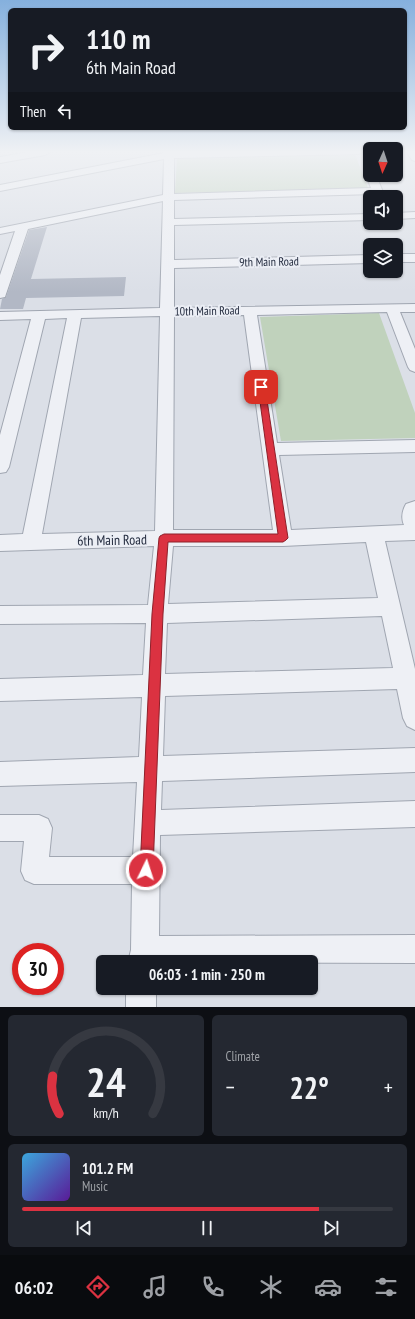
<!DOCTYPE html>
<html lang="en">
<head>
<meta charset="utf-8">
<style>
	:root { --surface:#171b24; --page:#242831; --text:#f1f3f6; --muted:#9ea1a6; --line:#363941; --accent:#db3241 }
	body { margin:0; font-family:"PT Sans Narrow",sans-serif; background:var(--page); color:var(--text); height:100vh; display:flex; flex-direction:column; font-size:15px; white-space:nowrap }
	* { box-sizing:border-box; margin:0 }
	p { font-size:13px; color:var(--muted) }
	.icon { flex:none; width:22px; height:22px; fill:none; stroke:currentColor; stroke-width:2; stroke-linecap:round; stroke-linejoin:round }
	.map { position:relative; height:1007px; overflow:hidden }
	.sheet { display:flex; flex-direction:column; gap:8px; padding:8px; background:#0d0f14; flex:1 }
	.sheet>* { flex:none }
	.guide { position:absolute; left:8px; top:8px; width:399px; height:122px; border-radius:6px; box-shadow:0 1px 3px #0004; background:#171b24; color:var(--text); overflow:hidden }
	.needle { width:26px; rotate:183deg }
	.buttons { position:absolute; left:363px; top:142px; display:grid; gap:8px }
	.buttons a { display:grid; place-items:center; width:40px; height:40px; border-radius:6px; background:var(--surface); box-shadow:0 1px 3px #0004; font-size:20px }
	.speed { position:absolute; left:12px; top:943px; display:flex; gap:8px; font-size:20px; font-weight:700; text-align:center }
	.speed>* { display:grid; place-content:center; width:52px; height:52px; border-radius:50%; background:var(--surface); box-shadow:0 1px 3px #0004; line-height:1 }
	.speed .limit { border:6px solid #d22; background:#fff; color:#111 }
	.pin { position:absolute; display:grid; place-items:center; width:34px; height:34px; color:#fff; margin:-17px; border-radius:8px; box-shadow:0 2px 6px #0006 }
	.me { position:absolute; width:44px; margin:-22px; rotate:4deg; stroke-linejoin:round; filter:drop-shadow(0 0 3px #0008) }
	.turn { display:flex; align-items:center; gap:14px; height:84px; padding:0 12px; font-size:18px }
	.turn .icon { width:52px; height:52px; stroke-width:2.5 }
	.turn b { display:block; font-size:28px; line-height:34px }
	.then { display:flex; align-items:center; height:38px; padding:0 12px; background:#0003; gap:8px; font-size:15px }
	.big { font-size:30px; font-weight:700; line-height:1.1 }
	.sheet .card { flex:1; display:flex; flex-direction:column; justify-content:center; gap:6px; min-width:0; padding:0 14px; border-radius:6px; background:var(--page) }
	.sheet .dial { align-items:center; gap:0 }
	.dial svg { height:104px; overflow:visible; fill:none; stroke:var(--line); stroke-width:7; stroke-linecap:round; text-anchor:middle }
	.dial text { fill:var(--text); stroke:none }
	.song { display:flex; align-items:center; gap:12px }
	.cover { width:48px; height:48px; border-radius:6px; background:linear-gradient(135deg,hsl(200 70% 55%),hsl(270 70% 35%)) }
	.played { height:4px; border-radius:2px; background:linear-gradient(90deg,var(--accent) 80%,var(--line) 80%) }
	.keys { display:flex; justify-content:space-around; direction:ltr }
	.heat { display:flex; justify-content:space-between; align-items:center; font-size:22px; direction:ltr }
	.sheet .tiles { flex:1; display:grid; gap:8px; grid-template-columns:1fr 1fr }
	.card:last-child { grid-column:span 2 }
	.trip { position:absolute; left:96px; top:955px; width:222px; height:40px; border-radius:6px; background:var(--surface); box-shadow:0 1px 3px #0004; font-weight:700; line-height:40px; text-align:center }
	.tab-bar { display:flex; height:64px; justify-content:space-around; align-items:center; background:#090b0e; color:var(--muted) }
	.tab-bar .icon { width:28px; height:28px }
	.tab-bar .active { color:var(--accent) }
	.tab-bar b { font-size:18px; color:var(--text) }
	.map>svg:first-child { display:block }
	.green { fill:#c0d2bc }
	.building { fill:#b2b8c5 }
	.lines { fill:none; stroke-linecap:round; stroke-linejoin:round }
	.street-casing { stroke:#a0a6b1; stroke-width:2 }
	.street { fill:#eef0f5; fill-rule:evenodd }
	.route { fill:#db3241; stroke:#8e202a }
	.labels { text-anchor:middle; stroke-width:4; stroke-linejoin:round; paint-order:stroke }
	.far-street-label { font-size:12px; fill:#242c3f; stroke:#ebeef5 }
	.street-label { font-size:14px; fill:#242c3f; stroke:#ebeef5 }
</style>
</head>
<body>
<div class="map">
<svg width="415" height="1007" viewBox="0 0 415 1007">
	<rect width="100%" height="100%" fill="#dbdfe7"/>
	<path class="green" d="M355,154L368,188L175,193L177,158Z
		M379,313L415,413V438L281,441L260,317Z"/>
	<path class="building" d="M47,227L31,279L126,277L124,296L26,298L23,309H0L2,299L6,297L29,230Z"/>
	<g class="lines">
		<g class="street-casing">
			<path id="street" d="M34,151L50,152L45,155L0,163V157Z
				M164,151H364L359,154L174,158V194L371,188L366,175L370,172V175H376L385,197H375L374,194L174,200V219L370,214V220L174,225V260L370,255V263L174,268V308L415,304V312H400L415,349V372L410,370L408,367L387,312L257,315L277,443L415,440V452L279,455L291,530L404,525C401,518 402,511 406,504L415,501V540L385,541L415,669V730L407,726L403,718L397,689L165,696L163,756L415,748V772L162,781L161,810L415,801V827L160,835L159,936L415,935V963L128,962L131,950L132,884H34L25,880L21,871L24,841H0V815H39L48,819L52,828L49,857H133L137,782L0,786V762L139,757L142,697L0,701V679L143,675L146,623L0,624V606L148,605L154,546L0,551V535L23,534L67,318L45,319L9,467L6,472L0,473V435L31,319L0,320V312L160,308L163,201L28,229L6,294L5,297L0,298V275L15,231L0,234V228L163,195L164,159L0,191V185L164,153ZM244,315L273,530H173L174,316ZM160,316L155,531L42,534L81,318ZM366,542L378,598L168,604L173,546H283ZM382,616L393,668L165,674L167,623Z
				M406,151H415V161L412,160Z
				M415,212V218L396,219V213Z
				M396,254H415V262H396Z
				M126,988H156V1007H126Z"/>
		</g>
		<use href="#street" class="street"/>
	</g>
	<linearGradient id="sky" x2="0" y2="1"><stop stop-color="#85b0dd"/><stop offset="0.52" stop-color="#eff1f4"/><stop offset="1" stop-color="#eff1f4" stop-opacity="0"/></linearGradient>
	<rect width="415" height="292" fill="url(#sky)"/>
	<path class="route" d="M259,385H264L265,387L288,538L286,540L283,542H168L163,614L153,870L151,875L146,877L142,875L140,870L152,614L159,538L160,536L164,534H278L258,387Z"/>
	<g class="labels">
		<g class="far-street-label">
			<text transform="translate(269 262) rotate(-1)" y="4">9th Main Road</text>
			<text transform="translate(207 311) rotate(-1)" y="4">10th Main Road</text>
		</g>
		<g class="street-label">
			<text transform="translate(112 540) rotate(-1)" y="5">6th Main Road</text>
		</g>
	</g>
</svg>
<div class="buttons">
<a><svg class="needle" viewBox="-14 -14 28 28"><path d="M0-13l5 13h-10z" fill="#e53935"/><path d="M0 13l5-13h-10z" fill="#9ea1a6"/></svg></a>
<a><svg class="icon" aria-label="sound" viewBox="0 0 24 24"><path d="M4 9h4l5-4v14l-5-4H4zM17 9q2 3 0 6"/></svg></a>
<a><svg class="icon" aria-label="layers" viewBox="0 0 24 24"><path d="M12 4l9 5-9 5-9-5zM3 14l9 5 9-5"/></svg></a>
</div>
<div class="speed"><div class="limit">30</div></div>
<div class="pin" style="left:261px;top:387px;background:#d93025"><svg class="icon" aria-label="arrive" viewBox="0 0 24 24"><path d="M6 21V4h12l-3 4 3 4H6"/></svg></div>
<svg class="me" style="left:146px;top:870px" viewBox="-20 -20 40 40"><circle r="17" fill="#db3241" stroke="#fff" stroke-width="3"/><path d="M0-11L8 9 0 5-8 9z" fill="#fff"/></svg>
<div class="trip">06:03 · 1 min · 250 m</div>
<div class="guide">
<div class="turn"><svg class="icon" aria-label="right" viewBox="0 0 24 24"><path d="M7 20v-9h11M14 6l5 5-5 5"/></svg><div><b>110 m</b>6th Main Road</div></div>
<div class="then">Then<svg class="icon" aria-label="left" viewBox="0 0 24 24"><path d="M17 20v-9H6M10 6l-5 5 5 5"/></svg></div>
</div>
</div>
<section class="sheet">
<div class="tiles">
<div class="card dial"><svg viewBox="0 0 100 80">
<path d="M14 69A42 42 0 1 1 86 69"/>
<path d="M14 69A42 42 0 0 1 9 40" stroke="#db3241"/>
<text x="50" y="56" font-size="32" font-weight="700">24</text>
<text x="50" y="72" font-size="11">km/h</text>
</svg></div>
<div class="card"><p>Climate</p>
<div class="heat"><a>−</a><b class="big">22°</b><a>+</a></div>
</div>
<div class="card">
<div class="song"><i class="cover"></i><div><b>101.2 FM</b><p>Music</p></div></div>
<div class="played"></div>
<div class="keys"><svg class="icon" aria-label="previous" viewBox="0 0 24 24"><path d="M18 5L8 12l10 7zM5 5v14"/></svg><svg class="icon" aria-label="pause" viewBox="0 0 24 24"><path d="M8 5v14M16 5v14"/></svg><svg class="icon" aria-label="next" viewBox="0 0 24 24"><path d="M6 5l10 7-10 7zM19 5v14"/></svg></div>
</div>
</div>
</section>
<nav class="tab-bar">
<b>06:02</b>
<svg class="icon active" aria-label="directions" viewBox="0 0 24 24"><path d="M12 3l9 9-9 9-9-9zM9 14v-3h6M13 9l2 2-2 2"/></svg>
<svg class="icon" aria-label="music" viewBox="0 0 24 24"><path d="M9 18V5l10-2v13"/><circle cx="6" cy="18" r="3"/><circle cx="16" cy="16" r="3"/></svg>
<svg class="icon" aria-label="phone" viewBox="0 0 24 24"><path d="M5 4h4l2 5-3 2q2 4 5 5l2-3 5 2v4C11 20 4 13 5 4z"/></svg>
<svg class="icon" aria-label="climate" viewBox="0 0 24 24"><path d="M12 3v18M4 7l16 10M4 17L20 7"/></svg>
<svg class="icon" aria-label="car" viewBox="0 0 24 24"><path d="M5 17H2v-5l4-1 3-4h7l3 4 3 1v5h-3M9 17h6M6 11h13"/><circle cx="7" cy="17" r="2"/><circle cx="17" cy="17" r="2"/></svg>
<svg class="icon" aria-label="filters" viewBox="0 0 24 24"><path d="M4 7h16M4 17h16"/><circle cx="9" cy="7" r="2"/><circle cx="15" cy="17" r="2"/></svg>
</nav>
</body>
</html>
